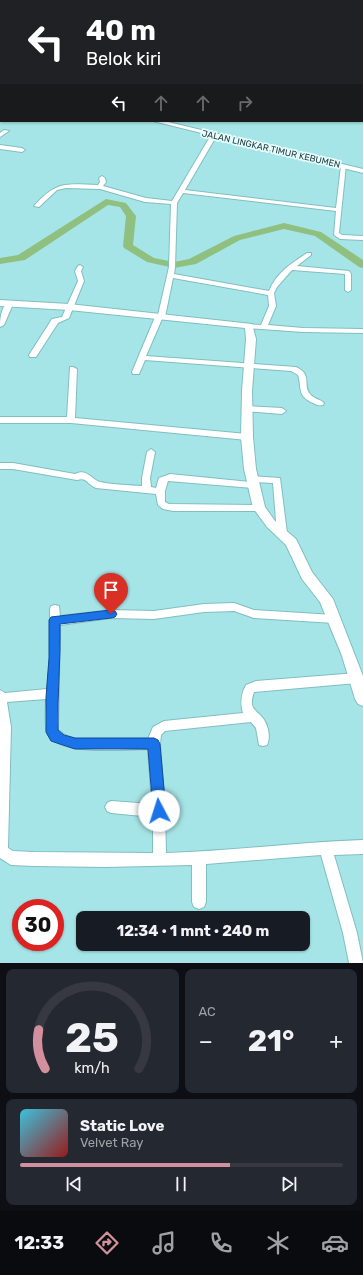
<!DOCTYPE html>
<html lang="id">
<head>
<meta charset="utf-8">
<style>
	:root { --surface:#171b24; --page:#242831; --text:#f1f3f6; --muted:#9ea1a6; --line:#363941; --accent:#d2909f }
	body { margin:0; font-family:Rubik,sans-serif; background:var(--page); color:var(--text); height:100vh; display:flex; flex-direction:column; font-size:15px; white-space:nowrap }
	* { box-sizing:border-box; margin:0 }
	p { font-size:13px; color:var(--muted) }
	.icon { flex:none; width:22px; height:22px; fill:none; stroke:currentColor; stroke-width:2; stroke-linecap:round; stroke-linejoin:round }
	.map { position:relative; height:963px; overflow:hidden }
	.details { display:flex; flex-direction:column; gap:6px; padding:6px; background:#0d0f14; flex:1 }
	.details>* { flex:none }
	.guide { position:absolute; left:0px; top:0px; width:363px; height:122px; box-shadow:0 1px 3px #0004; background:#202124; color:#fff; overflow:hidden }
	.speed { position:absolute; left:12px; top:899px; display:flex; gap:8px; font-size:20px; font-weight:700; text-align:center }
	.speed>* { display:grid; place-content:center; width:52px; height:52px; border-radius:50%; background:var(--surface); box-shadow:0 1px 3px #0004; line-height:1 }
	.speed .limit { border:6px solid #d22; background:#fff; color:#111 }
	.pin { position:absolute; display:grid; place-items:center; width:34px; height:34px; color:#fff; margin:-41px -17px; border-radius:50% 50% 50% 0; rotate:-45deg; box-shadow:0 0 4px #0007 }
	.pin .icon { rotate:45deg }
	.me { position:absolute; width:44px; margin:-22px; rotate:355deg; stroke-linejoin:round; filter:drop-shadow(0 0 3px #0008) }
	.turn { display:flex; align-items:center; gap:14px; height:84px; padding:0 20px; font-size:18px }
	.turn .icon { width:52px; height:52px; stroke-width:2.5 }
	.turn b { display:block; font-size:28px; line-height:34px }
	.lanes { display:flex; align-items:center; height:38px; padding:0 20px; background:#0003; justify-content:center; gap:20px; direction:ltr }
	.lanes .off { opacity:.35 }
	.big { font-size:30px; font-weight:700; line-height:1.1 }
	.details .tile { flex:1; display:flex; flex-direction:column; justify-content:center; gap:6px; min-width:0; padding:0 14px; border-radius:8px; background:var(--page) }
	.details .dial { align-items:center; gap:0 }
	.dial svg { height:104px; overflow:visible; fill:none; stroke:var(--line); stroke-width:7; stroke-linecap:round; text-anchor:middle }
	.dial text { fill:var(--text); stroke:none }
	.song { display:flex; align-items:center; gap:12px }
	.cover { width:48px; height:48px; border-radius:6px; background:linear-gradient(135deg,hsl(190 70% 55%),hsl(0 70% 35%)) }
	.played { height:4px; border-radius:2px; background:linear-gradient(90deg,var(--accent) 65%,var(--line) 65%) }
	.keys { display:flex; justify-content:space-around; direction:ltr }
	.heat { display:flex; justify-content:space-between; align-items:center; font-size:22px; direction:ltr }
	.details .tiles { flex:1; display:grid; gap:6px; grid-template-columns:1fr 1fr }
	.tile:last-child { grid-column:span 2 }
	.trip { position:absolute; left:76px; top:911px; width:234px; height:40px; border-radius:8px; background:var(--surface); box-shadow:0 1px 3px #0004; font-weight:700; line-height:40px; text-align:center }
	.menu { display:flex; height:64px; justify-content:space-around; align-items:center; background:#090b0e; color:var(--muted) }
	.menu .icon { width:28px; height:28px }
	.menu .current { color:var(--accent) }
	.menu b { font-size:18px; color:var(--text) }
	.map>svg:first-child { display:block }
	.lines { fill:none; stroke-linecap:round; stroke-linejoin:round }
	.river { fill:#8fc07f; fill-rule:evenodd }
	.street-casing { stroke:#80bec0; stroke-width:2 }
	.secondary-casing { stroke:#80bec0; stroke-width:2 }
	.street { fill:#fff; fill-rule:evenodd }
	.secondary { fill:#fff; fill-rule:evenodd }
	.route { fill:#1a73e8; stroke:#114b97 }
	.labels { text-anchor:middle; stroke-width:3.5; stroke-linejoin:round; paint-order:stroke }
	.far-street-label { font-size:9px; fill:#264041; stroke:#e6feff }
</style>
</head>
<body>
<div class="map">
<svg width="363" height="963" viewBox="0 0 363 963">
	<rect width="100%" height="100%" fill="#a6e5e7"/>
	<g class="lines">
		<path class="river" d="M106,199L126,203L136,216L133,245L154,258L174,262L189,259L234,236L284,223L321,232L363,260V268L359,267L315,236L284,229L240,240L196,264L174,268L147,262L124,248L123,246L126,216L120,207L108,205L25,260L0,264V258L18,255Z"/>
		<g class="street-casing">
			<path id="street" d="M305,0H309L310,1H306Z
				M362,16H363V18H362Z
				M4,130L9,131L0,137V133Z
				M214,133L217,135L185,190L336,208L341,166L346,165L339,233L342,235L363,236V240L340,239L334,235L336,211L183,193L177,203L175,267L174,274L269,291C276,273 292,263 307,253H311V255L297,266L349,271L351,274V290L348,292L345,290V274L292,270L277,287L274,293L276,306L268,325L303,328L363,329V333L303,332L246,328V324L261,325L269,306L268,295L173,278L165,317L162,319L146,356L296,367C313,375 302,384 310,394C314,399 320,399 324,403L323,405C319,406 317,405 313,403C297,396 302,388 298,375L291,371L145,360L139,374H133L132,372L155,317L158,315L169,267L171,204L145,202L100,189L66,188L57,190L39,207L34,206C57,180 67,184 98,185L100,182L99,178L102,176L105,178L106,182L103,186L146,198L172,201L211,135Z
				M0,145L22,148L25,150L22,152L0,149Z
				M80,265L83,267L81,271L84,281L69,318L58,323L36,357H30L29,355L52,319L62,317L78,281L75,271L78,266Z
				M9,302L13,304L4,325L0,327C0,319 1,306 9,302Z
				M70,367H73L77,369L75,418L247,434L251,437L247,440L71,423H0V417H67Z
				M247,406L282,408L286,411L282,414L244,411L243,409L244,407Z
				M151,449L155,452L150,478L151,487L156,488L159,478L170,474L250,482L248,479L252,476L280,478L287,533L285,536H279L277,533L273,483L254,482L258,485L253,488L168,481L165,491V502L169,504L259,505L264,508L259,511H173L163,509L158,505L156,494L96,488C87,485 88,477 77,480L13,469H0V463H13L75,474C87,468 92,480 100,482C114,485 129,485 142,486V478L147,452Z
				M234,603L254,610L334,615L338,616L339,619L338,622L334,623L254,618L234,611L204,612L154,619L111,618L60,625L58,730L65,735L75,739H148L153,727L164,721L243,713C240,702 241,694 246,685L256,681L357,673L361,675L363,678L361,681L357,683L254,692C249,707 253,708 262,717C268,724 271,737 267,745L263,746L259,745L256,728L251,722L165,731L161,735L160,744L165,811L166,853C232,851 298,842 363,840V854L334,855L357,933L363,963H349L343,933L321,855L206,864V902L204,907L199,909L194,907L192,902V865L105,867L34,866L11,865L0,858V690L5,693L47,689L50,658V609L51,606L55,605L59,606L60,616L111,610L154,611L204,604ZM46,699C46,707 44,729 48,735C60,756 126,749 148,749L152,804L111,801L107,803L105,807L107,811L111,813L153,817V853L34,852L13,851L8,848L11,727L7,702Z"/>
		</g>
		<g class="secondary-casing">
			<path id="secondary" d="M0,82H1V86H0Z
				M153,121H164L363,169V173Z
				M0,300L69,304L252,324L256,339L252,391L253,437L256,469L265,507L275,521L296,539L312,572L333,599L363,676V706L358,704L355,699L342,656L320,602L302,579L286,545L267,527L253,508L244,469L241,437L242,391L246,339L245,328L69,310L0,306Z"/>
		</g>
		<use href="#street" class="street"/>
		<use href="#secondary" class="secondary"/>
	</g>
	<path class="route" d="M111,610L115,611L117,614L115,617L111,618L60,624C61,660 57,695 58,730L64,735L75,738H154L158,740L160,744L166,811L164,815L159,817L155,815L153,811L148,749H75L51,741L46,732V697L49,658V620L51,617Z"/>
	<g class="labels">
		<g class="far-street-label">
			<text transform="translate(271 149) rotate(13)" y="3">JALAN LINGKAR TIMUR KEBUMEN</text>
		</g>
	</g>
</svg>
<div class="speed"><div class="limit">30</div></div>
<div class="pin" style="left:111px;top:614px;background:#d93025"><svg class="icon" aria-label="arrive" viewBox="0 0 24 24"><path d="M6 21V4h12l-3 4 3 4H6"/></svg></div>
<svg class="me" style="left:159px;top:811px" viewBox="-20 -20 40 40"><circle r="19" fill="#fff"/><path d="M0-13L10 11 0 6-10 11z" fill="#1a73e8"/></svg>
<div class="trip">12:34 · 1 mnt · 240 m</div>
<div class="guide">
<div class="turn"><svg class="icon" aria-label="left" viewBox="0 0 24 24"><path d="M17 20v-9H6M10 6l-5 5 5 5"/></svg><div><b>40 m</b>Belok kiri</div></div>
<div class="lanes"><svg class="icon" aria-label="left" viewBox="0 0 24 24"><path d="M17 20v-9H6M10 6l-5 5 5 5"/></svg><svg class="icon off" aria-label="ahead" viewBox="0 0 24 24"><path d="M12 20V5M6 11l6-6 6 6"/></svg><svg class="icon off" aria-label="ahead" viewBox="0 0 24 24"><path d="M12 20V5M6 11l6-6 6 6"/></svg><svg class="icon off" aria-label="right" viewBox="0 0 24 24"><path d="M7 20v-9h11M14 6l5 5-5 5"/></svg></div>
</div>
</div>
<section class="details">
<div class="tiles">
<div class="tile dial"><svg viewBox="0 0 100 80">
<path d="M14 69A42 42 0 1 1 86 69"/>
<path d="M14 69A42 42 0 0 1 9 39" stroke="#d2909f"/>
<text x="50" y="56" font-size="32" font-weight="700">25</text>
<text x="50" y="72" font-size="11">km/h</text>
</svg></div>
<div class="tile"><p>AC</p>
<div class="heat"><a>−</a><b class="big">21°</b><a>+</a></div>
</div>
<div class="tile">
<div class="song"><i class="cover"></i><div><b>Static Love</b><p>Velvet Ray</p></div></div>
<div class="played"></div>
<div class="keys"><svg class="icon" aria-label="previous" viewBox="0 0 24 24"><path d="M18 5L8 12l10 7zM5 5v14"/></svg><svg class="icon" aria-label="pause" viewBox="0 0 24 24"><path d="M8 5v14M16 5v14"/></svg><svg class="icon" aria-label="next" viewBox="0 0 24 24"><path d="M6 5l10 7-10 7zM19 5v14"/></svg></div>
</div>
</div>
</section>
<nav class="menu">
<b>12:33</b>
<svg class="icon current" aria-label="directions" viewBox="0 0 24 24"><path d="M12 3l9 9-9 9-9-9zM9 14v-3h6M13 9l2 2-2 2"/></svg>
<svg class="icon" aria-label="music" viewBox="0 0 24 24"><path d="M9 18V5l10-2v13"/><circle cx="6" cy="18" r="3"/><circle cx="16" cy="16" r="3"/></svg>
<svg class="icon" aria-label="phone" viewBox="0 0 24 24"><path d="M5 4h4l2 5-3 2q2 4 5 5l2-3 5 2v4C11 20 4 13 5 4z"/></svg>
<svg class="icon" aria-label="climate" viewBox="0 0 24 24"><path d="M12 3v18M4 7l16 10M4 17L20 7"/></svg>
<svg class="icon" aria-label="car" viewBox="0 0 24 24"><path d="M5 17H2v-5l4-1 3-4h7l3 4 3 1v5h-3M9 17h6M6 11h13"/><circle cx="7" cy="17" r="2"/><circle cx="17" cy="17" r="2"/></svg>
</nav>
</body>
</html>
